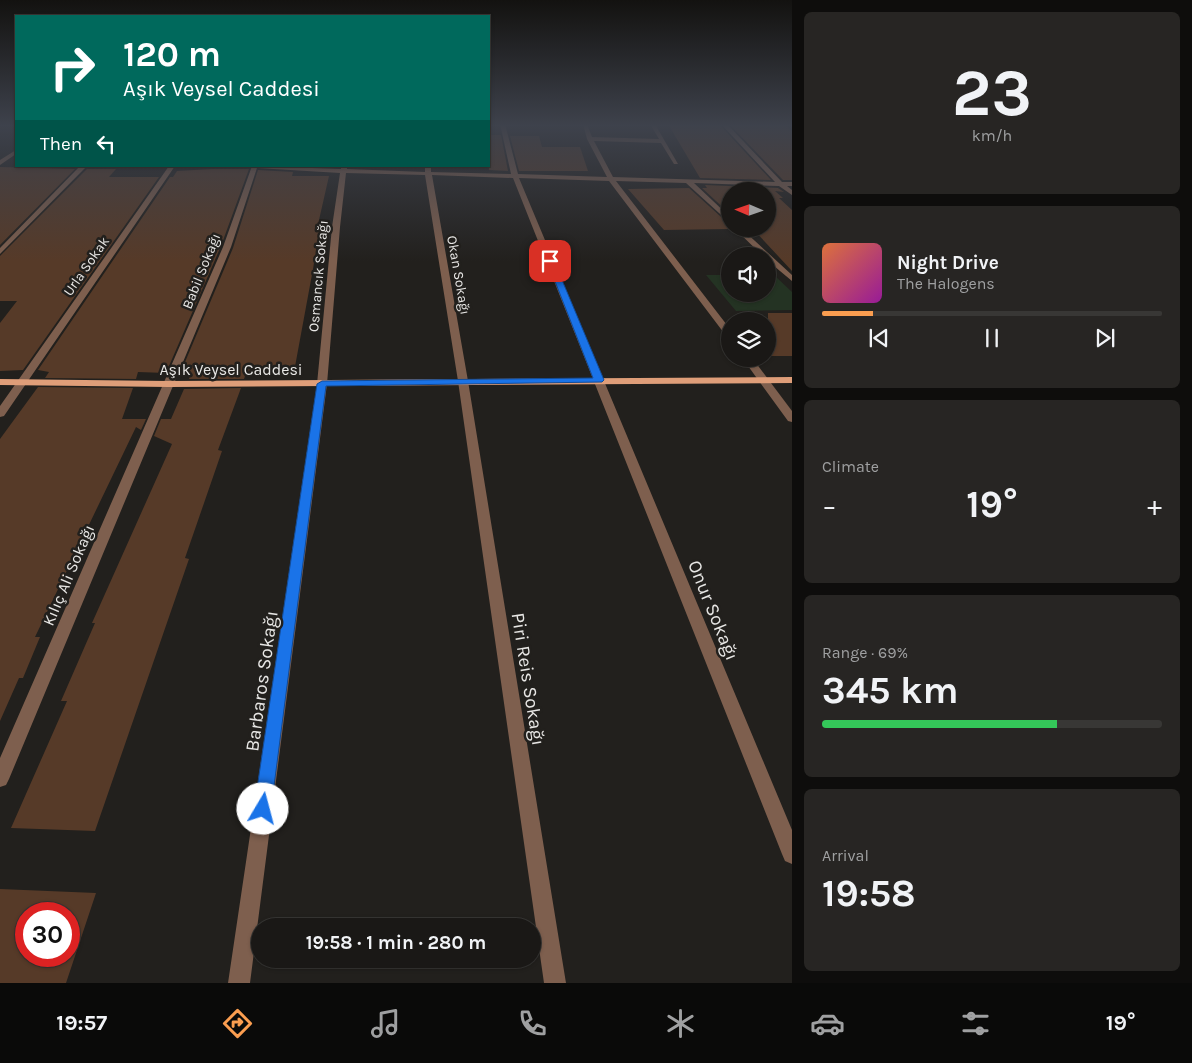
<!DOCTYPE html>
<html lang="en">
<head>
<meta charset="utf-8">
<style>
	:root { --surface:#1a1816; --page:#272523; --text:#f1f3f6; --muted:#9fa0a1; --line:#383735; --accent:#fb9e50 }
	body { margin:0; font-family:Karla,sans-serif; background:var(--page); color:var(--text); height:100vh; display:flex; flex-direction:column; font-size:19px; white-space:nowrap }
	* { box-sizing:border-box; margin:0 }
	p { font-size:16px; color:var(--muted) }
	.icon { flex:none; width:28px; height:28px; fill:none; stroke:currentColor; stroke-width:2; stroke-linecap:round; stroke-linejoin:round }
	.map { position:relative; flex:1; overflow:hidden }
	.side { display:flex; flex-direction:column; gap:12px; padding:12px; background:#0e0d0c; width:400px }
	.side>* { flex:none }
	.guide { position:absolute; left:15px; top:15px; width:475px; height:152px; border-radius:0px; box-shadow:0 1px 4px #0004,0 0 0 1px var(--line); background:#00695c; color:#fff; overflow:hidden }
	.needle { width:32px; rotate:272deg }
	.fabs { position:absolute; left:721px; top:182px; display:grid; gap:10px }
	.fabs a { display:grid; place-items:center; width:55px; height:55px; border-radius:50%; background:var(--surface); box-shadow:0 1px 4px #0004,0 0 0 1px var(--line); font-size:25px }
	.speed { position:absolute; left:15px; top:902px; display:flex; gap:10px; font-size:25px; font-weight:700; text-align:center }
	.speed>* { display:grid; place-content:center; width:65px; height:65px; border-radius:50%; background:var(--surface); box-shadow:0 1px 4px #0004,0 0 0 1px var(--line); line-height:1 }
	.speed .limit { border:8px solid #d22; background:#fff; color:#111 }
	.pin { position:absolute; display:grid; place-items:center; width:42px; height:42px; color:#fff; margin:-21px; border-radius:10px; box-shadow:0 2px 8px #0006 }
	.me { position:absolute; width:55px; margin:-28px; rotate:8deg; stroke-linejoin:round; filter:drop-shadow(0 0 4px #0008) }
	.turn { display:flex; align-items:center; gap:18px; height:105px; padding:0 25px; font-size:22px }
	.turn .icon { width:65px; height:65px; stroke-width:2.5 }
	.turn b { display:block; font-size:35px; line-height:42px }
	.then { display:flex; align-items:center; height:48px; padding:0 25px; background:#0003; gap:10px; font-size:19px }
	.big { font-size:38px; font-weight:700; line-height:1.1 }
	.side .widget { flex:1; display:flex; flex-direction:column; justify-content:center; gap:8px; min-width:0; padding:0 18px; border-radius:8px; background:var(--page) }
	.side .dial { align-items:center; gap:0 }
	.dial b { font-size:65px; line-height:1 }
	.song { display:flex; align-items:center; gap:15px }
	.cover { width:60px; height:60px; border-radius:8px; background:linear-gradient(135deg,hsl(20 70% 55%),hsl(300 70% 35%)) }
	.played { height:5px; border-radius:2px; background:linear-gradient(90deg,var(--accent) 15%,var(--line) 15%) }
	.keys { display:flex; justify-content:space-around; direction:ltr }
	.heat { display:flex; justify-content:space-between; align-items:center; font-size:28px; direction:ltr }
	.charge { height:8px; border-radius:4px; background:linear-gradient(90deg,#34c759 69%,var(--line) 0) }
	.trip { position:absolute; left:251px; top:918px; width:290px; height:50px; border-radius:25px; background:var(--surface); box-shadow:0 1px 4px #0004,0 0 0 1px var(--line); font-weight:700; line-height:50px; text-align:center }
	.tabs { display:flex; height:80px; justify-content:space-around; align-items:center; background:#0a0a09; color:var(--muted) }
	.tabs .icon { width:35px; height:35px }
	.tabs .active { color:var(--accent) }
	.tabs b { font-size:22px; color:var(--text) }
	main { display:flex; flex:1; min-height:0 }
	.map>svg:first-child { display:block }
	.green { fill:#243323 }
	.building { fill:#563a28; fill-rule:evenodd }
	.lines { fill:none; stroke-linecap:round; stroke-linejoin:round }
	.minor { fill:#7e5f4e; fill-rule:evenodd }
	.major { fill:#df9e79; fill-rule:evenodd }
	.route { fill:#1a73e8; stroke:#114b97 }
	.labels { text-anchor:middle; stroke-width:5; stroke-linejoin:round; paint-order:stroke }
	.far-street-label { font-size:14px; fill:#e8e7e5; stroke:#22201d }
	.street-label { font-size:16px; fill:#e8e7e5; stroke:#22201d }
	.near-street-label { font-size:19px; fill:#e8e7e5; stroke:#22201d }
</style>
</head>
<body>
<main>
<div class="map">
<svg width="792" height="983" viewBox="0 0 792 983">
	<rect width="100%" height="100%" fill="#22201d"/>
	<path class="green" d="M768,274H773L792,292V310L736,311L706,275H730V294H768Z"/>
	<path class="building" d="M668,124H719L771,180L700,178Z
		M729,124H783L792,131V180H783Z
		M489,135H501L508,171L489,170Z
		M510,136H539L542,147H580L588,171H519Z
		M0,167L75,169L0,245Z
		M87,169H116L109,177H159L23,370L0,371V323L17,301H0V256Z
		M212,169H249L221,246L166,373L138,372L136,379L45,378L49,372L38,370L170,177H173L177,171Z
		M258,170L293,172L292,176H329L319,220H321L313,269L294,372L246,373L244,379H189L190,375L180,374L233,248Z
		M705,185L778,188L784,192L775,191L783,198H779L792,210V271L753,229H768V191H730V214L702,188H707Z
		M689,188L730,225V229L664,230L628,189Z
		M768,313H792V356H768Z
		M38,387L133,388L122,419H146L141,430L136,427L35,637H40L23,678H19L0,721V439Z
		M241,388L218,450L222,451L185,558L189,559L95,831L11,828L67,701H61L95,623H92L172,444L154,436L161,419H171L184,389Z
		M0,889L96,893L66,983H0ZM26,914H69V956H26Z"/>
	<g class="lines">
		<path class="minor" d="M500,124H505L518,174L607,177L587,139L583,124H587L592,137L659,139L650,124H655L678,164H674L661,143L594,141L613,177L775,182L721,124H727L782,182H792V186H787L792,190V195L779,186L694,183L730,217V223L686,183L616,181L730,329V338L727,337L609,181L519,178L792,830V864L785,861L782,854L513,178L432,175L468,381L566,983H544L458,381L425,175L346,173L340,227L327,384L250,983H228L317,384L332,227L340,173L257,168L231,247L9,779L6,785L0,787V758L223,247L252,166L341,169V166H347V169L425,172V166H431V172L511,174Z
			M789,124H792V127Z
			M16,150V154L0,165V160Z
			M80,166H87L0,254V248Z
			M169,166H175L4,416L0,417V406Z
			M735,229H742L792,275V281L768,261V256H763Z
			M743,359H753L792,411V422L788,421Z"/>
		<path class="major" d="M792,377V383L169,387L0,385V379L169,381Z"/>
	</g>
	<linearGradient id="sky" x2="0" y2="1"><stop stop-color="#131210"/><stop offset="0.48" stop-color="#3e424c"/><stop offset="1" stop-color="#3e424c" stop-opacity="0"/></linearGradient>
	<rect width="792" height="261" fill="url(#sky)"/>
	<path class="route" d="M550,259L554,261L604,380L602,382L326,386L271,809L269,815L263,817L257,815L254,809L317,384L322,381L593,378L547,261Z"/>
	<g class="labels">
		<g class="far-street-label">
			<text transform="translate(86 266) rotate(-55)" y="5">Urla Sokak</text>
			<text transform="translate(201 271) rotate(-68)" y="5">Babil Sokağı</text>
			<text transform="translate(459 275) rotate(80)" y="5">Okan Sokağı</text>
			<text transform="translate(318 276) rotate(-85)" y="5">Osmancık Sokağı</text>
		</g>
		<g class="street-label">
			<text x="231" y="375">Aşık Veysel Caddesi</text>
			<text transform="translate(68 575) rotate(-67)" y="6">Kılıç Ali Sokağı</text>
		</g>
		<g class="near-street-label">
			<text transform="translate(714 610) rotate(68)" y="7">Onur Sokağı</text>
			<text transform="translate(529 679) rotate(81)" y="7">Piri Reis Sokağı</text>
			<text transform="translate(261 681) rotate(-82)" y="7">Barbaros Sokağı</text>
		</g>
	</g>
</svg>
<div class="fabs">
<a><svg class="needle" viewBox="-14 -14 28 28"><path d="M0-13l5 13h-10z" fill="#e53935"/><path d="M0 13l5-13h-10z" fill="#9fa0a1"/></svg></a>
<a><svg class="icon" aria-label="sound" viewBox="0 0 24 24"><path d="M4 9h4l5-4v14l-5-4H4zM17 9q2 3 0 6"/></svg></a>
<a><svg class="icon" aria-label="layers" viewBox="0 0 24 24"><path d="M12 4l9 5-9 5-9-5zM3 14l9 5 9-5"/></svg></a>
</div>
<div class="speed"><div class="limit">30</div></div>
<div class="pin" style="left:550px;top:261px;background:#d93025"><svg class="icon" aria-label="arrive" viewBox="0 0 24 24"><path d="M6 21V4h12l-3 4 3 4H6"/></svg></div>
<svg class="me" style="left:263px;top:809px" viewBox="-20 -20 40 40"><circle r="19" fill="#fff"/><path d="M0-13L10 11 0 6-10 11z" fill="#1a73e8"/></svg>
<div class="trip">19:58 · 1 min · 280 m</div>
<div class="guide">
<div class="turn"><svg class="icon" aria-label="right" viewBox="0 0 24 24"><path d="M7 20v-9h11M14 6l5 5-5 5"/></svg><div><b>120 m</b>Aşık Veysel Caddesi</div></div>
<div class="then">Then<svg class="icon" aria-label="left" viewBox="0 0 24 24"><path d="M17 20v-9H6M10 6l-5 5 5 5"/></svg></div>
</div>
</div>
<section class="side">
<div class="widget dial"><b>23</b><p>km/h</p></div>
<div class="widget">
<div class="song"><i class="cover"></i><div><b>Night Drive</b><p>The Halogens</p></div></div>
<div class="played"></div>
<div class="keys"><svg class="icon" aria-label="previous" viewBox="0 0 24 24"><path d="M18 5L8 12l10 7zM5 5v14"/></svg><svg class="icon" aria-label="pause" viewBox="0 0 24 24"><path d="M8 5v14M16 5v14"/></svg><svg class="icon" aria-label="next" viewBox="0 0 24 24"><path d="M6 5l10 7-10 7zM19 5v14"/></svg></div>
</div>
<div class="widget"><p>Climate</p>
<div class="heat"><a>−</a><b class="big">19°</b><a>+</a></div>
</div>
<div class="widget"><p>Range · 69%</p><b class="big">345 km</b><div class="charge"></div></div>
<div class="widget"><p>Arrival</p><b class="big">19:58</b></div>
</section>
</main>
<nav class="tabs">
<b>19:57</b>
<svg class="icon active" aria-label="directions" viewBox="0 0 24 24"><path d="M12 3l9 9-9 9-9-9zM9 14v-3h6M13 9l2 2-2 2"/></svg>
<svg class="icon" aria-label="music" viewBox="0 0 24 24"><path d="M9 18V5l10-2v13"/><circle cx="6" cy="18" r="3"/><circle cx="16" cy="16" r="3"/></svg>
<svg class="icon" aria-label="phone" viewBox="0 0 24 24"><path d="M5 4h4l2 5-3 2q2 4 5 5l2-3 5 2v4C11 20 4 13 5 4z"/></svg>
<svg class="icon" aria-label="climate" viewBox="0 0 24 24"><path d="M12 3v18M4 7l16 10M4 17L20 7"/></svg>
<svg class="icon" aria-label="car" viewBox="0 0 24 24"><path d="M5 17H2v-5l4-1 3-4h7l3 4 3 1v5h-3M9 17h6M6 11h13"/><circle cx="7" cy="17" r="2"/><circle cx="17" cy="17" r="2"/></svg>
<svg class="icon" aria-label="filters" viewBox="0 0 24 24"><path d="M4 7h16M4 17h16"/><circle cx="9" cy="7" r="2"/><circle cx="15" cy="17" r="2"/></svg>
<b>19°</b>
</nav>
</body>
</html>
